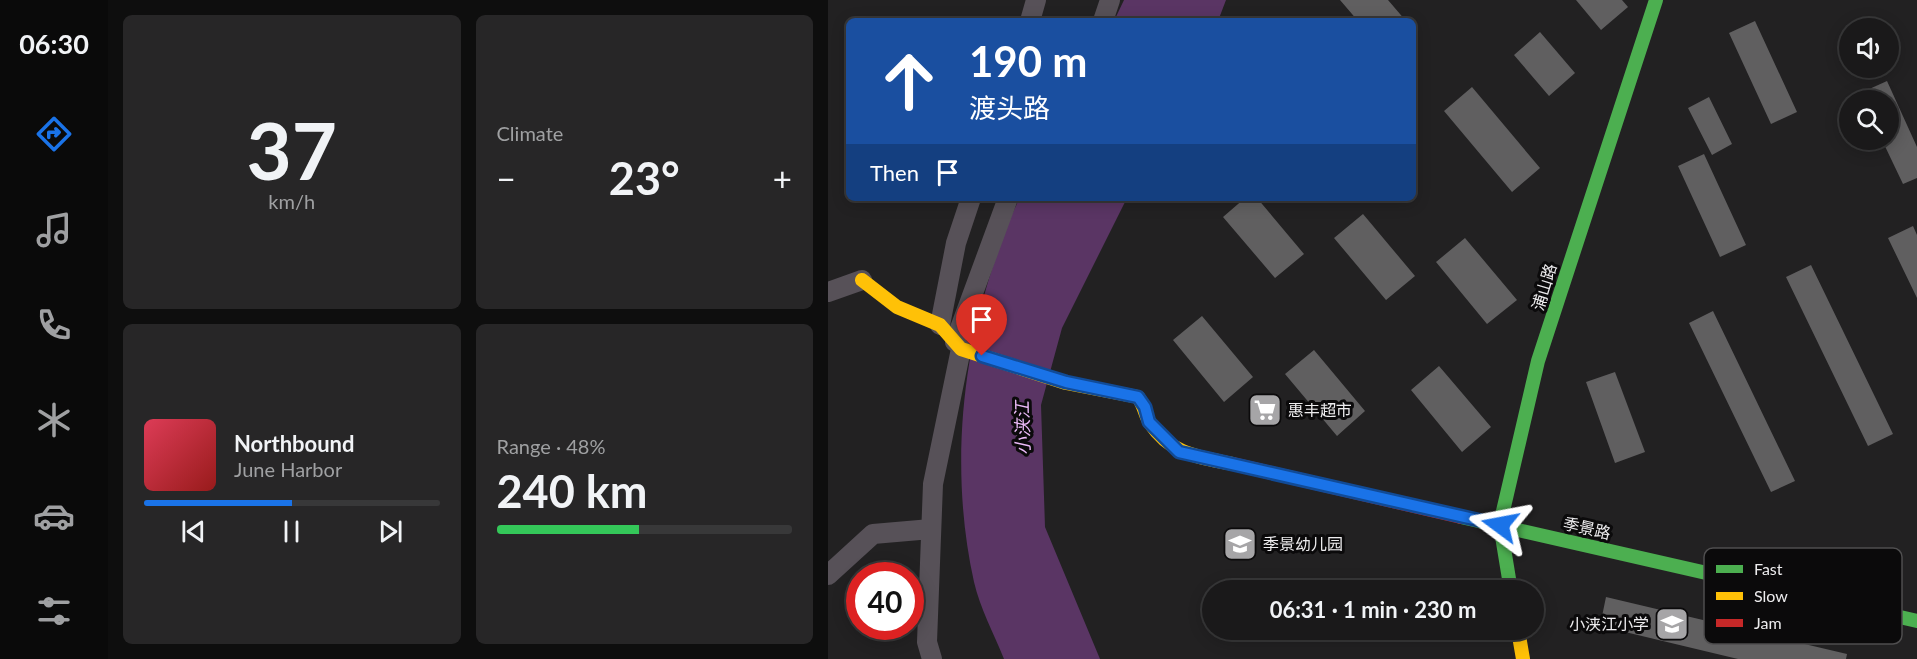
<!DOCTYPE html>
<html lang="en">
<head>
<meta charset="utf-8">
<style>
	:root { --surface:#1a191a; --page:#272627; --text:#f1f3f6; --muted:#9fa0a2; --line:#383839; --accent:#1a73e8 }
	body { margin:0; font-family:Lato,"Noto Sans SC",sans-serif; background:var(--page); color:var(--text); height:100vh; display:flex; flex-direction:column; font-size:22px; white-space:nowrap }
	* { box-sizing:border-box; margin:0 }
	p { font-size:20px; color:var(--muted) }
	.icon { flex:none; width:33px; height:33px; fill:none; stroke:currentColor; stroke-width:2; stroke-linecap:round; stroke-linejoin:round }
	.map { position:relative; flex:1; overflow:hidden }
	.panel { display:flex; flex-direction:column; gap:15px; padding:15px; background:#0e0e0e; width:720px }
	.panel>* { flex:none }
	.banner { position:absolute; left:18px; top:18px; width:570px; height:183px; border-radius:9px; box-shadow:0 3px 15px #0003,0 0 0 2px var(--line); background:#1a4fa0; color:#fff; overflow:hidden }
	.tools { position:absolute; left:1011px; top:18px; display:grid; gap:12px }
	.tools a { display:grid; place-items:center; width:60px; height:60px; border-radius:50%; background:var(--surface); box-shadow:0 3px 15px #0003,0 0 0 2px var(--line); font-size:30px }
	.speed { position:absolute; left:18px; top:562px; display:flex; gap:12px; font-size:30px; font-weight:700; text-align:center }
	.speed>* { display:grid; place-content:center; width:78px; height:78px; border-radius:50%; background:var(--surface); box-shadow:0 3px 15px #0003,0 0 0 2px var(--line); line-height:1 }
	.speed .limit { border:9px solid #d22; background:#fff; color:#111 }
	.pin { position:absolute; display:grid; place-items:center; width:51px; height:51px; color:#fff; margin:-62px -26px; border-radius:50% 50% 50% 0; rotate:-45deg; box-shadow:0 0 6px #0007 }
	.pin .icon { rotate:45deg }
	.me { position:absolute; width:66px; margin:-33px; rotate:283deg; stroke-linejoin:round; filter:drop-shadow(0 0 4px #0008) }
	.turn { display:flex; align-items:center; gap:21px; height:126px; padding:0 24px; font-size:27px }
	.turn .icon { width:78px; height:78px; stroke-width:2.5 }
	.turn b { display:block; font-size:42px; line-height:51px }
	.then { display:flex; align-items:center; height:57px; padding:0 24px; background:#0003; gap:12px; font-size:22px }
	.big { font-size:45px; font-weight:700; line-height:1.1 }
	.panel .tile { flex:1; display:flex; flex-direction:column; justify-content:center; gap:9px; min-width:0; padding:0 21px; border-radius:9px; background:var(--page) }
	.panel .dial { align-items:center; gap:0 }
	.dial b { font-size:78px; line-height:1 }
	.song { display:flex; align-items:center; gap:18px }
	.cover { width:72px; height:72px; border-radius:9px; background:linear-gradient(135deg,hsl(350 70% 55%),hsl(0 70% 35%)) }
	.played { height:6px; border-radius:3px; background:linear-gradient(90deg,var(--accent) 50%,var(--line) 50%) }
	.keys { display:flex; justify-content:space-around; direction:ltr }
	.heat { display:flex; justify-content:space-between; align-items:center; font-size:33px; direction:ltr }
	.charge { height:9px; border-radius:4px; background:linear-gradient(90deg,#34c759 48%,var(--line) 0) }
	.panel .tiles { flex:1; display:grid; gap:15px; grid-template-columns:repeat(2,1fr) }
	.trip { position:absolute; left:374px; top:580px; width:342px; height:60px; border-radius:30px; background:var(--surface); box-shadow:0 3px 15px #0003,0 0 0 2px var(--line); font-weight:700; line-height:60px; text-align:center }
	main { display:flex; flex:1; min-height:0 }
	.tabs { display:flex; flex-direction:column; width:108px; justify-content:space-around; align-items:center; background:#0a0a0a; color:var(--muted) }
	.tabs .icon { width:42px; height:42px }
	.tabs .active { color:var(--accent) }
	.tabs b { font-size:27px; color:var(--text) }
	.map>svg:first-child { display:block }
	.water { fill:#5a3564 }
	.building { fill:#605f60 }
	.lines { fill:none; stroke-linecap:round; stroke-linejoin:round }
	.street { stroke:#575158; stroke-width:20 }
	.fast { stroke:#4caf50; stroke-width:14 }
	.slow { stroke:#ffc107; stroke-width:14 }
	.jam { stroke:#c62828; stroke-width:14 }
	.route-casing { stroke:#114b97; stroke-width:15 }
	.route { stroke:#1a73e8; stroke-width:10 }
	.labels { text-anchor:middle; stroke-width:6; stroke-linejoin:round; paint-order:stroke }
	.street-label { font-size:16px; fill:#edecee; stroke:#0b0a0b }
	.poi-label { font-size:16px; fill:#edecee; stroke:#0b0a0b; text-anchor:start }
	.water-label { font-size:18px; font-style:italic; fill:#edbbfa; stroke:#0b0a0b }
	.key { fill:#0b0a0b; stroke:#4f4e4f; stroke-width:1.5 }
	.key-label { font-size:16px; fill:#edecee }
</style>
</head>
<body>
<main>
<nav class="tabs">
<b>06:30</b>
<svg class="icon active" aria-label="directions" viewBox="0 0 24 24"><path d="M12 3l9 9-9 9-9-9zM9 14v-3h6M13 9l2 2-2 2"/></svg>
<svg class="icon" aria-label="music" viewBox="0 0 24 24"><path d="M9 18V5l10-2v13"/><circle cx="6" cy="18" r="3"/><circle cx="16" cy="16" r="3"/></svg>
<svg class="icon" aria-label="phone" viewBox="0 0 24 24"><path d="M5 4h4l2 5-3 2q2 4 5 5l2-3 5 2v4C11 20 4 13 5 4z"/></svg>
<svg class="icon" aria-label="climate" viewBox="0 0 24 24"><path d="M12 3v18M4 7l16 10M4 17L20 7"/></svg>
<svg class="icon" aria-label="car" viewBox="0 0 24 24"><path d="M5 17H2v-5l4-1 3-4h7l3 4 3 1v5h-3M9 17h6M6 11h13"/><circle cx="7" cy="17" r="2"/><circle cx="17" cy="17" r="2"/></svg>
<svg class="icon" aria-label="filters" viewBox="0 0 24 24"><path d="M4 7h16M4 17h16"/><circle cx="9" cy="7" r="2"/><circle cx="15" cy="17" r="2"/></svg>
</nav>
<section class="panel">
<div class="tiles">
<div class="tile dial"><b>37</b><p>km/h</p></div>
<div class="tile"><p>Climate</p>
<div class="heat"><a>−</a><b class="big">23°</b><a>+</a></div>
</div>
<div class="tile">
<div class="song"><i class="cover"></i><div><b>Northbound</b><p>June Harbor</p></div></div>
<div class="played"></div>
<div class="keys"><svg class="icon" aria-label="previous" viewBox="0 0 24 24"><path d="M18 5L8 12l10 7zM5 5v14"/></svg><svg class="icon" aria-label="pause" viewBox="0 0 24 24"><path d="M8 5v14M16 5v14"/></svg><svg class="icon" aria-label="next" viewBox="0 0 24 24"><path d="M6 5l10 7-10 7zM19 5v14"/></svg></div>
</div>
<div class="tile"><p>Range · 48%</p><b class="big">240 km</b><div class="charge"></div></div>
</div>
</section>
<div class="map">
<svg width="1089" height="659" viewBox="0 0 1089 659">
	<rect width="100%" height="100%" fill="#222122"/>
	<path class="water" d="M296,0H398L390,21H286Z
		M192,198H299L234,328L213,405L217,527L272,659H176C166,634 152,608 146,582C123,478 132,367 165,266C173,242 180,220 192,198Z"/>
	<path class="building" d="M512,0H560L578,21H530Z
		M748,0H794L800,7L773,30Z
		M927,21L969,112L943,124L901,33Z
		M712,32L747,73L721,96L686,55Z
		M1059,81L1089,147V178L1075,184L1054,140H1060V100H1017Z
		M644,87L712,168L684,192L616,111Z
		M881,97L904,144L884,155L860,108Z
		M876,154L918,245L892,257L850,166Z
		M417,198H429L476,254L447,278L395,217Z
		M535,214L587,276L558,300L506,238Z
		M1085,226L1089,235V298L1060,238Z
		M637,238L689,300L659,324L608,262Z
		M983,265L1065,434L1040,446L958,277Z
		M885,311L967,481L943,492L861,323Z
		M374,316L425,377L396,402L345,340Z
		M486,350L537,411L509,436L457,374Z
		M611,366L663,427L634,452L583,390Z
		M787,372L817,452L787,463L758,382Z
		M778,597L1019,654L1018,659H910L772,626Z"/>
	<g class="lines">
		<path class="street" d="M202,21L208,0
			M275,21L282,0
			M0,292L34,280
			M112,325L128,243L143,198
			M127,342L180,198
			M0,575L45,534L103,529
			M104,659L99,642L105,484L133,349"/>
		<path class="fast" d="M633,517L1089,621
			M683,591L672,524L710,361L828,0"/>
		<path class="slow" d="M34,280L69,307L112,325L133,349L238,383L310,397C316,405 317,415 322,423C343,455 371,457 405,464
			M690,630L695,659"/>
		<path class="jam" d="M405,464L633,517"/>
	</g>
	<g class="lines">
		<g class="route-casing">
			<path id="route" d="M154,356L238,382L310,397L317,407L321,422L351,452L672,525"/>
		</g>
		<use href="#route" class="route"/>
	</g>
	<defs>
		<g id="supermarket-square" transform="scale(1.725)"><rect x="-9" y="-9" width="18" height="18" rx="4" fill="#a6a5a7" stroke="#0b0a0b"/><path d="M-6-5.5h2.5l.6 2H6L4.5 2H-2.5L-4.4-4H-6ZM-1.5 3.2a1.3 1.3 0 1 0 .1 0ZM3 3.2a1.3 1.3 0 1 0 .1 0Z" fill="#fff"/></g>
		<g id="school-square" transform="scale(1.725)"><rect x="-9" y="-9" width="18" height="18" rx="4" fill="#a6a5a7" stroke="#0b0a0b"/><path d="M0-5L7-2L0 1L-7-2ZM-4 1L0 2.5L4 1V4Q0 6-4 4Z" fill="#fff"/></g>
	</defs>
	<g fill-rule="evenodd">
		<use href="#supermarket-square" x="437" y="410"/>
		<use href="#school-square" x="412" y="544"/>
		<use href="#school-square" x="844" y="624"/>
	</g>
	<g class="labels">
		<g class="street-label">
			<text transform="translate(716 287) rotate(-73)" y="6">浦山路</text>
			<text transform="translate(759 528) rotate(13)" y="6">季景路</text>
		</g>
		<g class="poi-label">
			<text x="460" y="416">惠丰超市</text>
			<text x="435" y="550">季景幼儿园</text>
			<text x="821" y="630" text-anchor="end">小浃江小学</text>
		</g>
		<g class="water-label">
			<text transform="translate(195 428) rotate(-91)" y="6">小浃江</text>
		</g>
	</g>
	<rect x="876" y="548" width="198" height="96" rx="9" class="key"/>
	<rect x="888" y="565" width="27" height="8" fill="#4caf50"/>
	<rect x="888" y="592" width="27" height="8" fill="#ffc107"/>
	<rect x="888" y="619" width="27" height="8" fill="#c62828"/>
	<g class="key-label">
		<text x="926" y="575">Fast</text>
		<text x="926" y="602">Slow</text>
		<text x="926" y="629">Jam</text>
	</g>
</svg>
<div class="tools">
<a><svg class="icon" aria-label="sound" viewBox="0 0 24 24"><path d="M4 9h4l5-4v14l-5-4H4zM17 9q2 3 0 6"/></svg></a>
<a><svg class="icon" aria-label="search" viewBox="0 0 24 24"><circle cx="10" cy="10" r="6"/><path d="M15 15l6 6"/></svg></a>
</div>
<div class="speed"><div class="limit">40</div></div>
<div class="pin" style="left:154px;top:356px;background:#d93025"><svg class="icon" aria-label="arrive" viewBox="0 0 24 24"><path d="M6 21V4h12l-3 4 3 4H6"/></svg></div>
<svg class="me" style="left:672px;top:525px" viewBox="-20 -20 40 40"><path d="M0-17L14 15 0 8-14 15z" fill="#1a73e8" stroke="#fff" stroke-width="4"/></svg>
<div class="trip">06:31 · 1 min · 230 m</div>
<div class="banner">
<div class="turn"><svg class="icon" aria-label="ahead" viewBox="0 0 24 24"><path d="M12 20V5M6 11l6-6 6 6"/></svg><div><b>190 m</b>渡头路</div></div>
<div class="then">Then<svg class="icon" aria-label="arrive" viewBox="0 0 24 24"><path d="M6 21V4h12l-3 4 3 4H6"/></svg></div>
</div>
</div>
</main>
</body>
</html>
